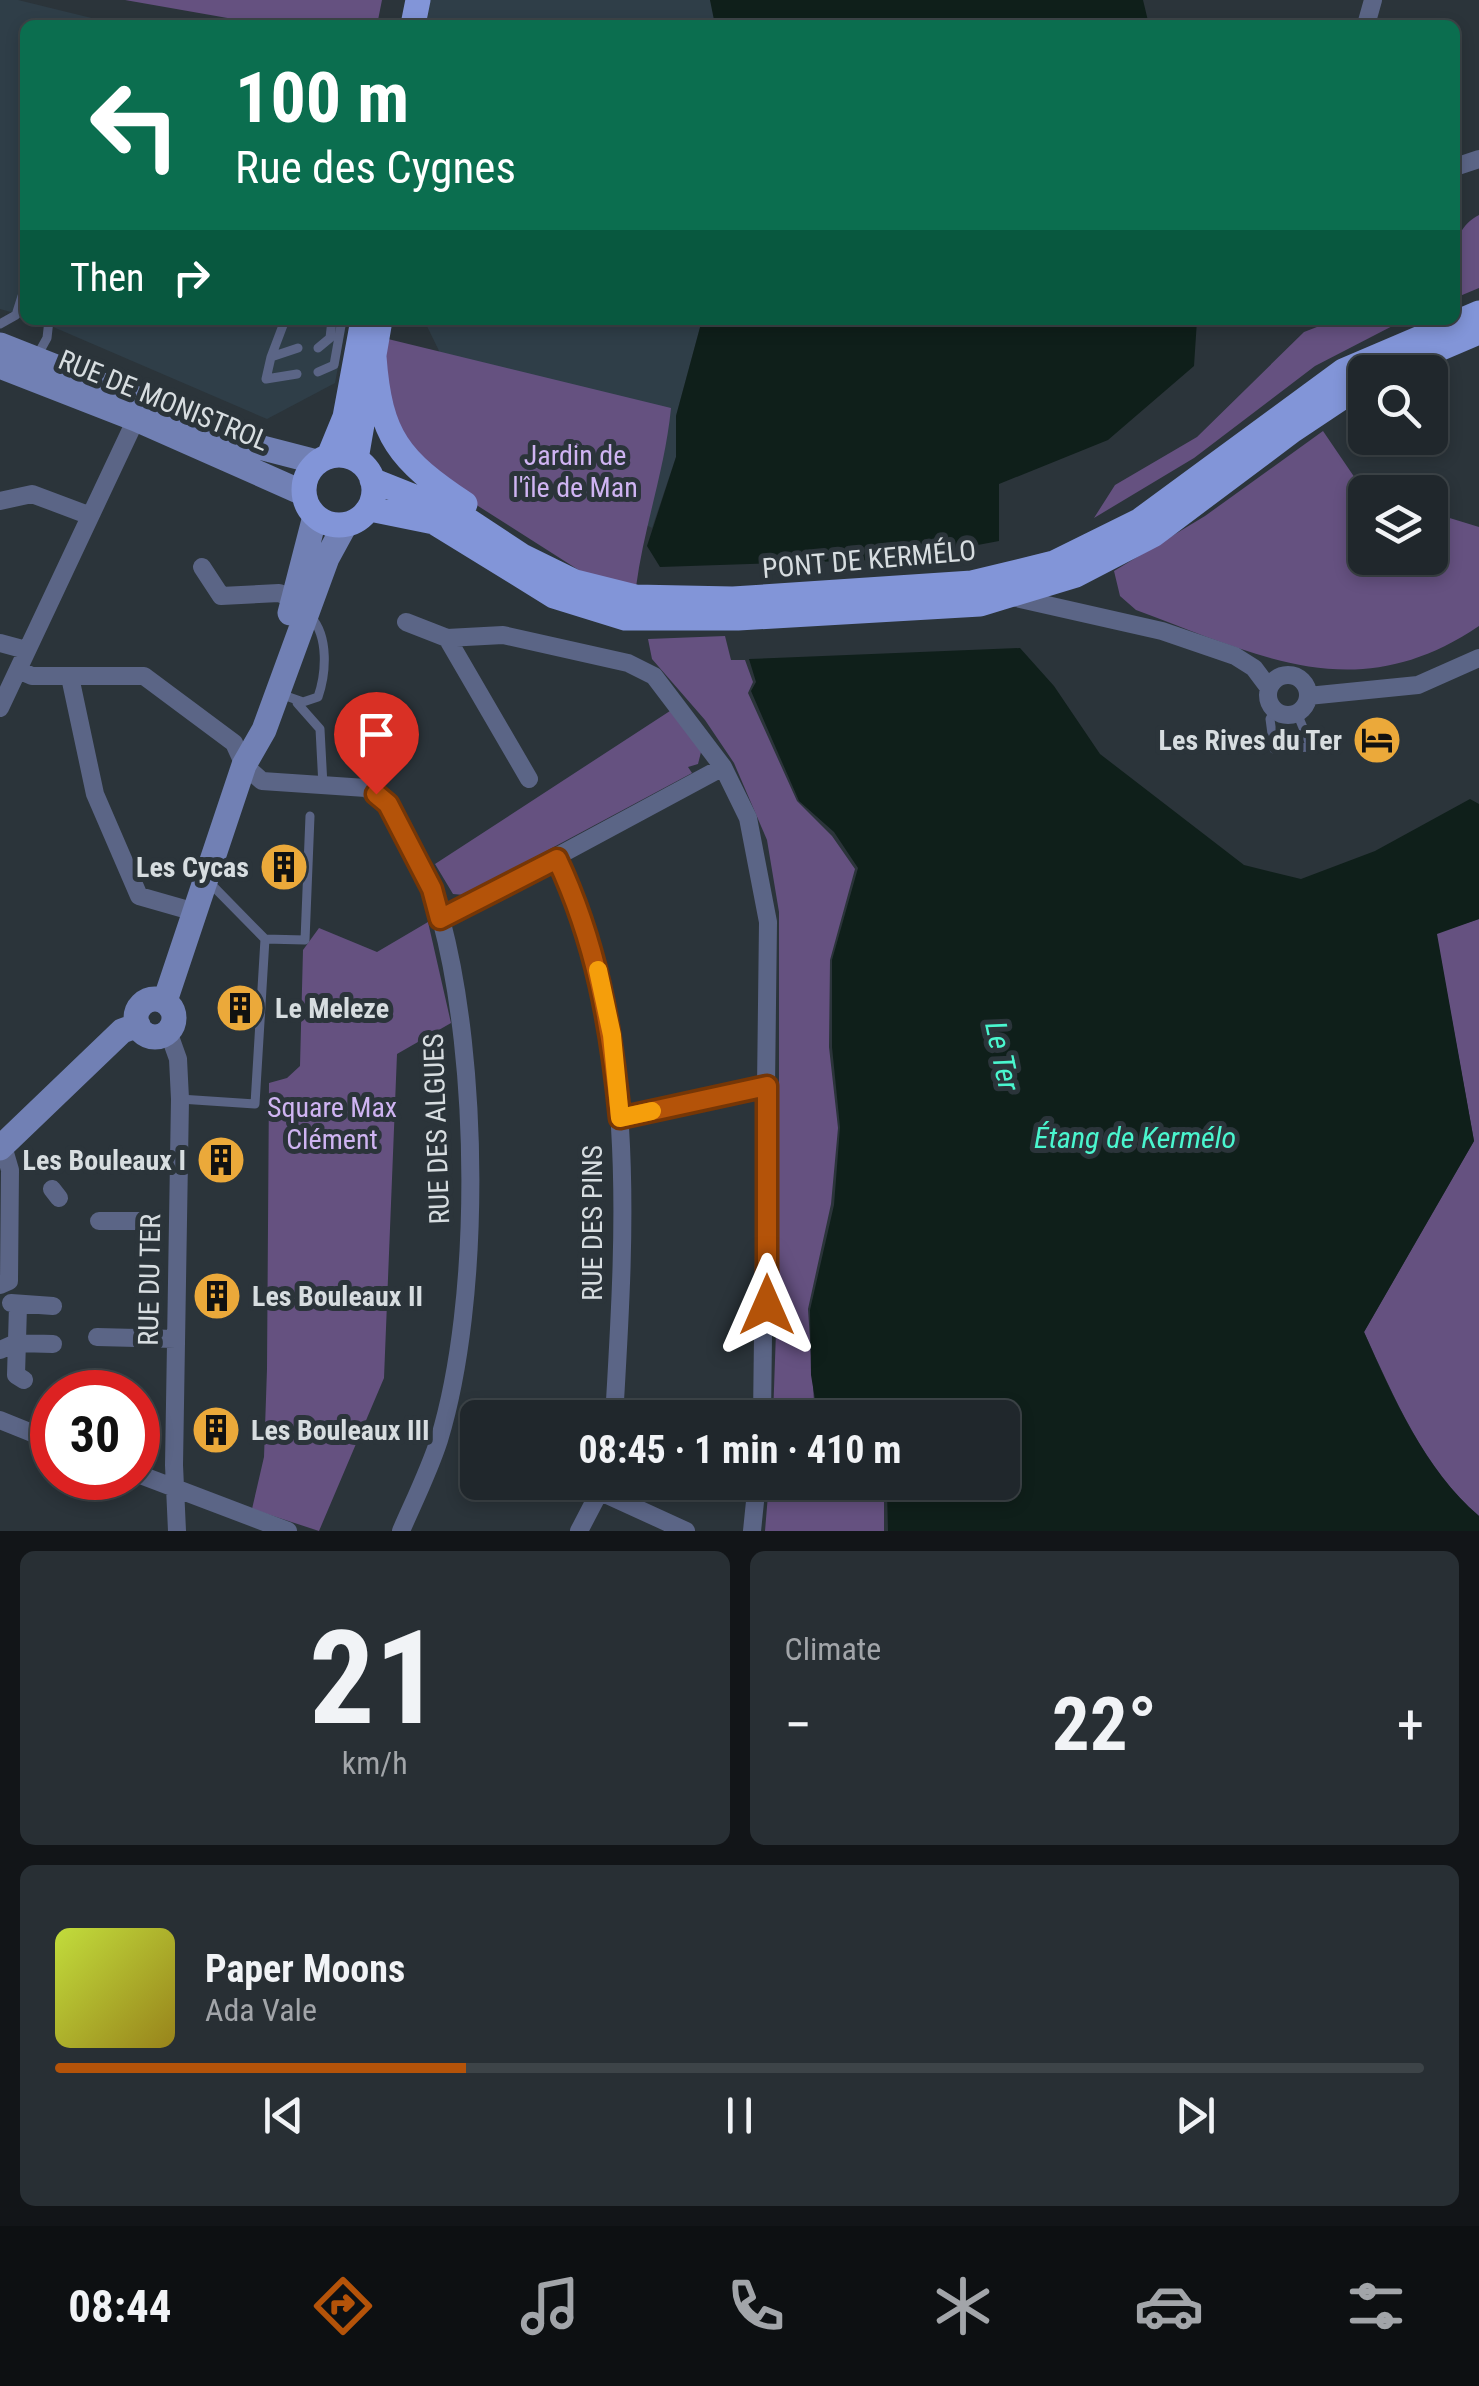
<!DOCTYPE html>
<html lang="en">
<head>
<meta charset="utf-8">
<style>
	:root { --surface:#20272c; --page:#282f34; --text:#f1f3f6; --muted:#a2a5a9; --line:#3d4448; --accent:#b45309 }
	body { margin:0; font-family:"Roboto Condensed",sans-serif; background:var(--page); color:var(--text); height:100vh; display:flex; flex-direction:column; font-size:38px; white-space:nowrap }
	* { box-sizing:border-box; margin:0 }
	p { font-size:32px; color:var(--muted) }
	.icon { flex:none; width:55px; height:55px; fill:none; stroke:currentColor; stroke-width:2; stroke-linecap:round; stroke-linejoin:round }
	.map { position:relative; height:1531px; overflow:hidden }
	.details { display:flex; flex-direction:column; gap:20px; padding:20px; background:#121518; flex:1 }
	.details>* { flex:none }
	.guide { position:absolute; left:20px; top:20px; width:1440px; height:305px; border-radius:15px; box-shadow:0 5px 15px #0003,0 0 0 2px var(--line); background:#0b6e4f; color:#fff; overflow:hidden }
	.tools { position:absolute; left:1348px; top:355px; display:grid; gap:20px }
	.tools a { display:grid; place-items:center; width:100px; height:100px; border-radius:15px; background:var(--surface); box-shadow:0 5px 15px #0003,0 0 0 2px var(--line); font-size:50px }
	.speed { position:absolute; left:30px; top:1370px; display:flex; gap:20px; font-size:50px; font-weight:700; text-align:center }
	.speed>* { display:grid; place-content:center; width:130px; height:130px; border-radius:50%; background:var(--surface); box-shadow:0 5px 15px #0003,0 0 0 2px var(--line); line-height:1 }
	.speed .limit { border:15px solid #d22; background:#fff; color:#111 }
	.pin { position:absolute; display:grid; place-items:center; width:85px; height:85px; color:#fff; margin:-102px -42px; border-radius:50% 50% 50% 0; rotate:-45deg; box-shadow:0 0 10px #0007 }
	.pin .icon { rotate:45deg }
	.me { position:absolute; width:110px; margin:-55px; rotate:0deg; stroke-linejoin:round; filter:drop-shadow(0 0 8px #0008) }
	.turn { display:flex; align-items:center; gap:35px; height:210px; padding:0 50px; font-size:45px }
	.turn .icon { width:130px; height:130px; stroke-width:2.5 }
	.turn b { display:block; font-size:70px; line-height:85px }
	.then { display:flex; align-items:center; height:95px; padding:0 50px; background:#0003; gap:20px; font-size:38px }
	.big { font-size:75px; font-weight:700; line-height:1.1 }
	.details .card { flex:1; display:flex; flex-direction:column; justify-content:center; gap:15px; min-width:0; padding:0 35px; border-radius:15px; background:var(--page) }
	.details .dial { align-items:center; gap:0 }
	.dial b { font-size:130px; line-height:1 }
	.song { display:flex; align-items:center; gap:30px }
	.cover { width:120px; height:120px; border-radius:15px; background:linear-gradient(135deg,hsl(70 70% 55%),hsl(50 70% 35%)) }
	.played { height:10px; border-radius:5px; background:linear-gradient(90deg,var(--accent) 30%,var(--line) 30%) }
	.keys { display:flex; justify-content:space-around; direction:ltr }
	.heat { display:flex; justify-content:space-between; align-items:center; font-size:55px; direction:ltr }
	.details .tiles { flex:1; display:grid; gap:20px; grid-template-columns:1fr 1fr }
	.card:last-child { grid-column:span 2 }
	.trip { position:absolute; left:460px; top:1400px; width:560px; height:100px; border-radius:15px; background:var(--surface); box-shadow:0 5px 15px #0003,0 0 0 2px var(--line); font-weight:700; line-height:100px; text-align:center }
	.tabs { display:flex; height:160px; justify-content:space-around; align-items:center; background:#0d1012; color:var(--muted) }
	.tabs .icon { width:70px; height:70px }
	.tabs .on { color:var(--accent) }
	.tabs b { font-size:45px; color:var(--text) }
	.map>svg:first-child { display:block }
	.built { fill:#2f3e48 }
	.green { fill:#655180 }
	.water { fill:#0f1f1a }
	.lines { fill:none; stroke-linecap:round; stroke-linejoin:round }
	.lane { stroke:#5b6586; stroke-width:9 }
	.street { stroke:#5b6586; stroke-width:18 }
	.secondary { stroke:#7180b4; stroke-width:25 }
	.primary { stroke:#8295d8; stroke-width:25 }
	.route-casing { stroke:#753606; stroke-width:25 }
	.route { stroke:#b45309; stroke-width:18 }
	.slow { stroke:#f59e0b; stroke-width:18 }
	.labels { text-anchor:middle; stroke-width:10; stroke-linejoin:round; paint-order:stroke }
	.street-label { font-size:28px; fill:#d7dde0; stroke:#2b343a }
	.park-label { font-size:28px; fill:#cfb4f2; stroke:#2b343a }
	.poi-label { font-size:28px; font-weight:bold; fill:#d7dde0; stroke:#2b343a; text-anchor:end }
	.water-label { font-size:30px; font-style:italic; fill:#4af6cf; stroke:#2b343a }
</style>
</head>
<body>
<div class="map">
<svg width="1479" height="1531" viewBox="0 0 1479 1531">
	<rect width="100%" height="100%" fill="#2b343a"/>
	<path class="built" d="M0,0H18L120,25H25V316L0,309Z
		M430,0H710L717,18L715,25H427Z
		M37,320H347L335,383L267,419Z
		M424,320H702L676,416V457L652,528L512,455L441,355Z"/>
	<path class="green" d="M125,0H382L377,25H267Z
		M1479,215V288L1455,298C1455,266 1447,232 1479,215Z
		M1335,320H1404L1315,366L1194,458L1094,518L1115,485L1197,437L1304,332Z
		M388,339L671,408C665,470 644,526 636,587L588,576L420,469L382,389Z
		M1323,431L1357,481L1385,492H1365V558H1430V512L1479,527V626C1356,709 1261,656 1136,610L1120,596L1114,571L1205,516Z
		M725,636L731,660H745L753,682L748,693L797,801L832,836L855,869L830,960L829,1047L838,1128L831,1204L808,1309L815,1417H773L779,1246V912L767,840L734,763L705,720L652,659L648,639Z
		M673,709L701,752L698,764L688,767L692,773L464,895L453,894L435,864Z
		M1479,919V1516C1424,1469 1394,1397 1364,1332L1474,1141L1436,933Z
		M428,922L451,1023L397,1054L384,1378L319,1531L252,1509L264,1457L267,1369L269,1083L287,1078L300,1066L303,950L319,928L377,952Z
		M769,1483H870L884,1492V1531H765Z"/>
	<path class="water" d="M710,0H1143L1149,25H715Z
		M702,320H1197L1194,366L1108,440L999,484V541L903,559L660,567L647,546L676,457V416Z
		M1020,648L1054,686L1100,754L1244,865L1301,879L1375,851L1470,799L1479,804V919L1437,934L1474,1141L1364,1332C1393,1397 1425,1470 1479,1516V1531H888L887,1491L875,1483L1002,1482V1418L818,1417L811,1375L810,1310L834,1205L840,1127L832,1047V960L858,868L834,832L799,801L751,691L756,682L749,659Z"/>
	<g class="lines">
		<path class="lane" d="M0,324L16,315L22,296
			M318,348L330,338L332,320
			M37,356L47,338L49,320
			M271,357L285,320
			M318,372L334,365L342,320
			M297,374L266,379L271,357L298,348
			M286,696L303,702L318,697C326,674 329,637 311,617
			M297,703L320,729L323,786
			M1275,711L1270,719L1274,749L1311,747L1297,713
			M265,939L305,940L310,816
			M180,1099L255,1104L265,939L208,881"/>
		<path class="street" d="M1366,25L1373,0
			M1455,167L1479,159
			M0,501L32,494L88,515
			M202,567L221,596L279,593L295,599
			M1012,597L1162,631L1235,656L1254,668L1269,688
			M406,622L447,638L503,635L628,663L654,676L723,767L748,818L768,922L762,1418
			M447,638L529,779
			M0,643L26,650
			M18,670L32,676H144L234,743L244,765L262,781L366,788L388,803L433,889L441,919
			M1268 695a20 20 0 1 1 40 0a20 20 0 1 1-40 0Z
			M70,677L95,794L139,896L195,912
			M1308,696L1418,685L1479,658
			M0,708L136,419
			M557,859C639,1033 625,1231 614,1418
			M168,1031L178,1059L180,1099L174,1465L177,1531
			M620,1118L767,1086
			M52,1189L59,1198
			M99,1221H145
			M0,1285L9,1281L10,1170L3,1146
			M11,1303L53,1306
			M18,1306L16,1375L24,1380
			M97,1337L176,1339
			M0,1350L16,1343L53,1344
			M0,1420L52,1441
			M138,1474L288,1531
			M603,1493L686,1531
			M401,1531C414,1501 429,1471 439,1440C482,1298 479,1061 441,919L723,767
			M579,1531L604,1483
			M752,1531L757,1482"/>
		<path class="secondary" d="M0,345L259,447L317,462
			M0,366L136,419L303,493
			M290,613L315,516
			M136 1018a19 19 0 1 1 38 0a19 19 0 1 1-38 0Z
			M165,1001L244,765L264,730L327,558L345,525
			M0,1148L122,1031L138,1025"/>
		<path class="primary" d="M413,25L418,0
			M374,357C380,437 399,460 465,504
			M1385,372L1479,332
			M304 490a35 35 0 1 1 70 0a35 35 0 1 1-70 0Z
			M329,456L345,417L363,320
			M356,459L380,320
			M372,480L460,515L522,556L575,582L635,597L733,599L972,583L1054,563L1139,521L1343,371L1479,313
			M370,509L434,522L554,596L625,618H738L980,604L1076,575L1153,535L1293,430L1365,382"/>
	</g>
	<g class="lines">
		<g class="route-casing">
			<path id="route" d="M376,794L388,804L432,889L440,919L557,859C596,942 611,1026 620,1118L767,1086V1305"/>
		</g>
		<use href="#route" class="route"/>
		<path class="slow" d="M598,970L612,1035L620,1118L652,1111"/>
	</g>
	<defs>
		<g id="hotel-disc" transform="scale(2.5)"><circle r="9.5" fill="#eba93a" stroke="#2b343a"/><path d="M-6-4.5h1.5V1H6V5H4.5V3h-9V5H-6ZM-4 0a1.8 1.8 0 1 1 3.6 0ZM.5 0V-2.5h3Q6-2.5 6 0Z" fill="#111"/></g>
		<g id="building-disc" transform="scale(2.5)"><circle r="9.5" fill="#eba93a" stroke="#2b343a"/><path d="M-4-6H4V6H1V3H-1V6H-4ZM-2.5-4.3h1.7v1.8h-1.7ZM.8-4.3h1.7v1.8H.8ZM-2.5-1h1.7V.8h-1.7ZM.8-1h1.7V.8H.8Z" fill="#111"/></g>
	</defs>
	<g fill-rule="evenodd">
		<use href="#hotel-disc" x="1377" y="740"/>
		<use href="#building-disc" x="284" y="867"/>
		<use href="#building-disc" x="240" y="1008"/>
		<use href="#building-disc" x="221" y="1160"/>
		<use href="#building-disc" x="217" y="1296"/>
		<use href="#building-disc" x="216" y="1430"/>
	</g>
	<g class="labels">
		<g class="street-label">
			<text transform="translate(164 400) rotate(22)" y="10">RUE DE MONISTROL</text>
			<text transform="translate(869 559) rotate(-5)" y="10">PONT DE KERMÉLO</text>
			<text transform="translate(436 1129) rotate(-92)" y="10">RUE DES ALGUES</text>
			<text transform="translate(592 1223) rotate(-90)" y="10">RUE DES PINS</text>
			<text transform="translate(149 1280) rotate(-89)" y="10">RUE DU TER</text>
		</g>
		<g class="park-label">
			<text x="575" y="465">Jardin de<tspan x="575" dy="32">l'île de Man</tspan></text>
			<text x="332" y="1117">Square Max<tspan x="332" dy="32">Clément</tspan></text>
		</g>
		<g class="poi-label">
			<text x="1342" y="750">Les Rives du Ter</text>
			<text x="249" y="877">Les Cycas</text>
			<text x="275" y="1018" text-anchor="start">Le Meleze</text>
			<text x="186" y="1170">Les Bouleaux I</text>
			<text x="252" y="1306" text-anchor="start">Les Bouleaux II</text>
			<text x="251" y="1440" text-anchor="start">Les Bouleaux III</text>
		</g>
		<g class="water-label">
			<text transform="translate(1002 1056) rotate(78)" y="10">Le Ter</text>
			<text x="1135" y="1148">Étang de Kermélo</text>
		</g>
	</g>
</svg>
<div class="tools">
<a><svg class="icon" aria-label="search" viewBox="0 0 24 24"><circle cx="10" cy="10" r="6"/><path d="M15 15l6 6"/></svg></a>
<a><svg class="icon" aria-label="layers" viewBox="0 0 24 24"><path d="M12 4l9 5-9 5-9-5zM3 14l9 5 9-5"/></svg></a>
</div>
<div class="speed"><div class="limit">30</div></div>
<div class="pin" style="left:376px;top:794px;background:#d93025"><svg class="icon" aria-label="arrive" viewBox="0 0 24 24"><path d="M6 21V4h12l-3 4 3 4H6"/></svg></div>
<svg class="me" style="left:767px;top:1305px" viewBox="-20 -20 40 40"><path d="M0-17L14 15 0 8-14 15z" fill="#b45309" stroke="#fff" stroke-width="4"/></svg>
<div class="trip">08:45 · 1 min · 410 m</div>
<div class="guide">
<div class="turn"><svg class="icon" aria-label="left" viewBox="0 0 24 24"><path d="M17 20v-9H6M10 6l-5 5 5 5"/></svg><div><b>100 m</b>Rue des Cygnes</div></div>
<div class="then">Then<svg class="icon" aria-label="right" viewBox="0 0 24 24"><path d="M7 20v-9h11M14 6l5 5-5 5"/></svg></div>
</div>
</div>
<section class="details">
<div class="tiles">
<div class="card dial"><b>21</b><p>km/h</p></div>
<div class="card"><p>Climate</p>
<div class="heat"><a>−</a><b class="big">22°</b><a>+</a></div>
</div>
<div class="card">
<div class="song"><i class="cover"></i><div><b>Paper Moons</b><p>Ada Vale</p></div></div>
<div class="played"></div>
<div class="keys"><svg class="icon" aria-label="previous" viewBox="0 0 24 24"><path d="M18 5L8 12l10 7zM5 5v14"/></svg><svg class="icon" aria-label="pause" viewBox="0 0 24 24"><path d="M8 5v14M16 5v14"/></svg><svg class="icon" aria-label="next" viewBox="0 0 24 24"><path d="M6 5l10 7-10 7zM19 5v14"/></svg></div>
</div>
</div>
</section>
<nav class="tabs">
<b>08:44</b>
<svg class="icon on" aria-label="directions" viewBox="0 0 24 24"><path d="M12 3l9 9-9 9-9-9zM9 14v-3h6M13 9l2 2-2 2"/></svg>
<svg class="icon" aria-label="music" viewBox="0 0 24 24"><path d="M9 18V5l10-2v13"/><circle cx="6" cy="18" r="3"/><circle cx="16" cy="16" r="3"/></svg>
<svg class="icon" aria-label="phone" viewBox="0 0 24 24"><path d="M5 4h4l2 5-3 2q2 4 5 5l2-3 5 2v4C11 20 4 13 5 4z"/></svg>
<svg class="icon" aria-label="climate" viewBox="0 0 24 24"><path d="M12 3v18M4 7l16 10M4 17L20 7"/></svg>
<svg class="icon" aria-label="car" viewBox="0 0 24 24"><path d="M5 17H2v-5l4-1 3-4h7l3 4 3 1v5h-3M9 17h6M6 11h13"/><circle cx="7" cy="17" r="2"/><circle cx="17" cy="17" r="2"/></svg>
<svg class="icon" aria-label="filters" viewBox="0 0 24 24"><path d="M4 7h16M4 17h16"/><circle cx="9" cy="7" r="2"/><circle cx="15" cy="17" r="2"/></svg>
</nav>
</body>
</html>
